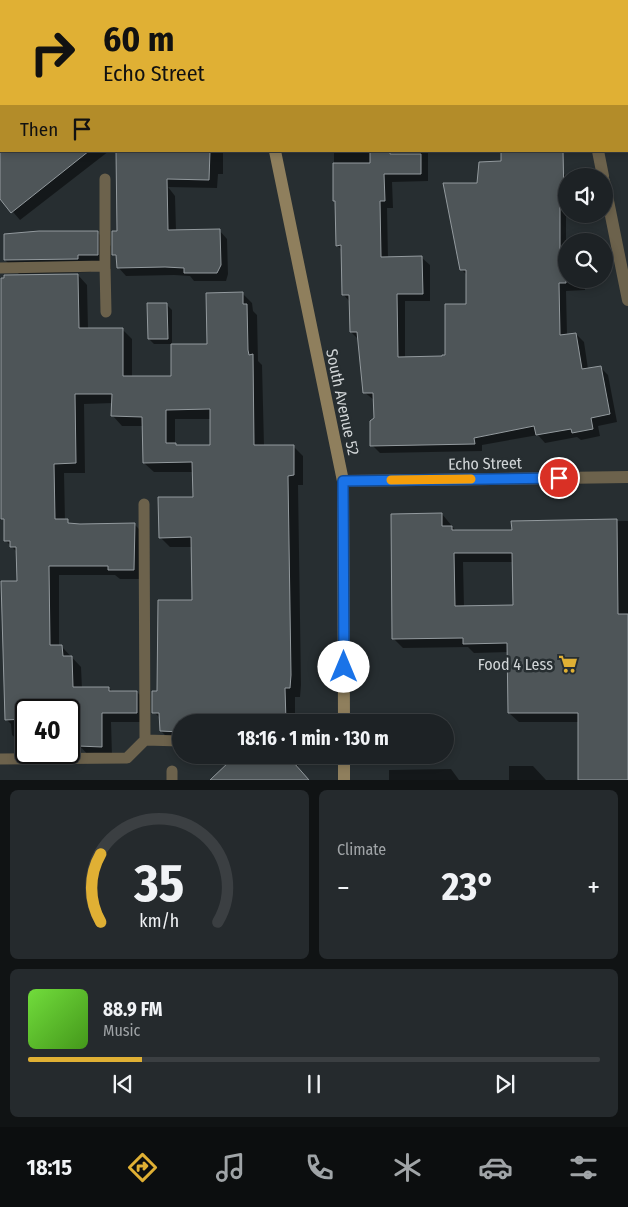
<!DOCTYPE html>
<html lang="en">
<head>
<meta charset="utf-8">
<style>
	:root { --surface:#1d2225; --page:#252a2d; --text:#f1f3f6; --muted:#a0a4a7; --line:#3b3f42; --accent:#e0b034 }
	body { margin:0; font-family:"Fira Sans Condensed",sans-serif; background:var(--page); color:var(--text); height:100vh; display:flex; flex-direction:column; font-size:19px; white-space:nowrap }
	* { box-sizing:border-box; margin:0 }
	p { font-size:16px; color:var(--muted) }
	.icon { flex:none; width:28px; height:28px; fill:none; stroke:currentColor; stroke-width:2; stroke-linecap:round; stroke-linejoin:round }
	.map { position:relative; height:780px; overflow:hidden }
	.panel { display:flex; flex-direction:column; gap:10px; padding:10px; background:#101314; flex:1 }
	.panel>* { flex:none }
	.top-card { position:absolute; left:0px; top:0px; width:629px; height:152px; box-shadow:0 2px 8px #0003,0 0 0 1px var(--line); background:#e0b034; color:#111; overflow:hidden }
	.fabs { position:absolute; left:558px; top:168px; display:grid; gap:10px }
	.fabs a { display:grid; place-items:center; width:55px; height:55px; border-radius:50%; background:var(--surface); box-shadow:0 2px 8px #0003,0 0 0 1px var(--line); font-size:25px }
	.speed { position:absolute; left:15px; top:699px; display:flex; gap:10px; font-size:25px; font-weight:700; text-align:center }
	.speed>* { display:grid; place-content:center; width:65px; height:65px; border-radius:50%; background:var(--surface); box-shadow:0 2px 8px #0003,0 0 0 1px var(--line); line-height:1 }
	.speed .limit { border:2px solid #111; border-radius:8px; background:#fff; color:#111 }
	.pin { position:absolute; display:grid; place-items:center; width:42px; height:42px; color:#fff; margin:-21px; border:2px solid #fff; border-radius:50%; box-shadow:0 1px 5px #0007 }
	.me { position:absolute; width:55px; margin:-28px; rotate:0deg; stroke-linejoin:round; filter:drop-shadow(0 0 4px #0008) }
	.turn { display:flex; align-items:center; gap:18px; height:105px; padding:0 20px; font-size:22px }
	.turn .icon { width:65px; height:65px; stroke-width:2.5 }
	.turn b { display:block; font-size:35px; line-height:42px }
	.then { display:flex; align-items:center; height:48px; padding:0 20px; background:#0003; gap:10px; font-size:19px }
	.big { font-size:38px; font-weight:700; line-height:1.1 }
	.panel .card { flex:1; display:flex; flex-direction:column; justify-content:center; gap:8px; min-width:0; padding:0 18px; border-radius:8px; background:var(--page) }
	.panel .dial { align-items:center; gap:0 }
	.dial svg { height:130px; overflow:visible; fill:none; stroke:var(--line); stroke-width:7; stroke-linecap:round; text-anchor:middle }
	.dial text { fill:var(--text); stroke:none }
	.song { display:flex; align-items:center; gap:15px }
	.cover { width:60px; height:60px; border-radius:8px; background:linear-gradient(135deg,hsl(100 70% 55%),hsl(100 70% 35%)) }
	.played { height:5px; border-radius:2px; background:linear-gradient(90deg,var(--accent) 20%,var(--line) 20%) }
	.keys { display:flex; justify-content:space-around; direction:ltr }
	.heat { display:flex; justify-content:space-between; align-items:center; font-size:28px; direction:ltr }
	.panel .tiles { flex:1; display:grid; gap:10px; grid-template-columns:1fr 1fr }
	.card:last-child { grid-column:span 2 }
	.trip { position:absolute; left:172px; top:714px; width:282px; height:50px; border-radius:25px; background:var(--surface); box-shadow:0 2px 8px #0003,0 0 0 1px var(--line); font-weight:700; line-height:50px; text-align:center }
	.tabs { display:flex; height:80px; justify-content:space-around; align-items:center; background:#0c0e0f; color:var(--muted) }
	.tabs .icon { width:35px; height:35px }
	.tabs .active { color:var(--accent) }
	.tabs b { font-size:22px; color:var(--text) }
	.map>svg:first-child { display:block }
	.shadow { fill:#0007; fill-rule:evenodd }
	.building { fill:#4e5558; stroke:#939a9e; fill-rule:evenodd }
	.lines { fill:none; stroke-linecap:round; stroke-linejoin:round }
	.lane { stroke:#6c624c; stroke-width:11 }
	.street { stroke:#6c624c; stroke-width:12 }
	.secondary { stroke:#8f7f5d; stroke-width:12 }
	.route-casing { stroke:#114b97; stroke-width:12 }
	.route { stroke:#1a73e8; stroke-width:9 }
	.slow { stroke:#f59e0b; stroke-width:9 }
	.labels { text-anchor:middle; stroke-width:5; stroke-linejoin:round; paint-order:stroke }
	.street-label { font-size:16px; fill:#d1d5d7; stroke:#272e31 }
	.poi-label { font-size:16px; fill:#d1d5d7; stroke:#272e31; text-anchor:end }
</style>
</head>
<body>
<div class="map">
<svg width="628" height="780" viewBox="0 0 628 780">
	<rect width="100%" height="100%" fill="#272e31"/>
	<path class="shadow" d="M134,0H212V1H124Z
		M279,0H438V1H279Z
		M455,0H506V1H455Z
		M1,83V151H109L20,220L0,197Z
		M152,151H223V174H218L217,188L168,187L175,196L176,231L219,230L227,239L228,274L226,281H194L190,276L174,275L126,276L118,267V258L114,255L118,232Z
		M334,151H428V181L392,182L393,208H387L388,258H422L430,265V301H405V358H444L446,356L467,305V275L461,269L478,184L561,171L566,176V279H585V290L566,291L567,335L576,334L584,342L588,369L600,367L608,375L617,422L598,426L600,436L581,440L577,437L545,443L538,435L482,445V451L380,453L372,445L375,419L374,400L364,392L359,340L351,332L350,302L343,294L342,250L337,245L336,202L334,200Z
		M97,232L111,246V269H91V272L19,274L5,260Z
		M78,275L87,285L88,329H122L132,339V377H172V344L208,345L242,293L252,303L253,311L257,315L258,361L262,365L264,446H293L303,456V485H298L301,685L300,697H295V722H181V742L171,741L161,731V719L154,712L158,693L193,601L192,547H170L160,537L194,498V472H154L144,463L143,426H122L113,416V403L84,404L85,473H64L65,521L72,525L134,524L144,534L143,579H120L115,575H59V647H62L81,667L82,689L109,688L113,692H137L147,702V722H111L112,756H89L79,745H69V710H26V747L12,735L11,724L6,719L18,582L17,552L5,540V521L2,518ZM175,419H211V446L178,447L175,444Z
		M166,304L172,310V344H154L149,339Z
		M442,514L456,531H513V522L628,521V780L579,722H519L509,713V652L474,653L468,647L403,648L393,638ZM463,562H513L514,607H464Z
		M231,755H296L299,771L231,761Z
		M509,766H533L546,780H509Z
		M451,769L459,780H389V770Z"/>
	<path class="building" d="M0,151H89L11,213L0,199Z
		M116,151H210L209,180L167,179L168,230L220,229L221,265L217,273H184V268L165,267L117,268L116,255H112V231H117Z
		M370,151H390V154H421V174H384L385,201H380L381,257L422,256L423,294H397L398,357L442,356V355H445V304H466V270H460L443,183H477L479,162L501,161V151H563L564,198H560V253H566V283H559L560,335L576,333L582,369L601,366L610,414L591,418L593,429L572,433L571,429L536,435L534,426L474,438L475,444L370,446V421L374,418L373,393H363L357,332H350L349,295H342L341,245L336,246L335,201H333V163H370Z
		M39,231H98V255H78V259L4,260V234Z
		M78,274L79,328H123V376H171V344H207L206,293L243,292V304H247L248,350L249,355L253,354L254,445H294V475L288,476L291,675L290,688H285L286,722H181V732L160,731L159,713H152V691H157L158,600H192L191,537L159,538L158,497H193L192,462L143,463L142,417L111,416L112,394H75L76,463L54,464L55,519H68V523L80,524L135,523L134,570H108V566H49L50,645H62L63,656H72L73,687H109V691H137V713H102V747L78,746V728H69V710H26V719L5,720L1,581H17L16,547H10V541H4V519H1V278H4V275ZM210,409V445H176V443H166V410Z
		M147,303H167L168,339H148Z
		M442,513V526H452V530H512L511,521L617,519L618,614H628V780H578V713H508L507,643L463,644V638L392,639L391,514ZM454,553H512L513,605L455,606Z
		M230,755H287L309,780H210L230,761Z"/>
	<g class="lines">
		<path class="lane" d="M105,266L106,312
			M0,268L105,266V179
			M144,504L145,740L181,741
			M0,759L127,758L145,740
			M172,771V780"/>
		<path class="street" d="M568,0V1
			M62,1L64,0
			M0,50L1,49
			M598,151L603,176
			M604,181L628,300
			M343,481L628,477"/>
		<path class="secondary" d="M244,0L245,1
			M275,151L343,481L344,722
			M344,755V780"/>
	</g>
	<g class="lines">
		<g class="route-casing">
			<path id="route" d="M344,667L343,481L559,478"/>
		</g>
		<use href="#route" class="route"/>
		<path class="slow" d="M391,480L471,479"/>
	</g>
	<defs>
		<g id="supermarket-bare" transform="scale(1.5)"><path d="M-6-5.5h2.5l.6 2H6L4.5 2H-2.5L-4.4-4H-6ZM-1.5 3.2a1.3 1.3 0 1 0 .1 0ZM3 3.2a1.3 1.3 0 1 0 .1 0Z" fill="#e0b034" stroke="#272e31" stroke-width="2.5" paint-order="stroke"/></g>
	</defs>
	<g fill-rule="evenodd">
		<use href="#supermarket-bare" x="568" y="664"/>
	</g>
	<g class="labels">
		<g class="street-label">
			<text transform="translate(343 402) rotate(78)" y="6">South Avenue 52</text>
			<text transform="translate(485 463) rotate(-1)" y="6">Echo Street</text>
		</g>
		<g class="poi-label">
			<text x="553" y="670">Food 4 Less</text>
		</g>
	</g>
</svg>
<div class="fabs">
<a><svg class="icon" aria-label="sound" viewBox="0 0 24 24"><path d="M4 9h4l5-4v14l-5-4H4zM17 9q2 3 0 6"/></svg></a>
<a><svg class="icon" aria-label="search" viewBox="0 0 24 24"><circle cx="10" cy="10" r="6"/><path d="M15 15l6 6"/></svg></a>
</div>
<div class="speed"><div class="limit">40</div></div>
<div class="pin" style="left:559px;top:478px;background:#d93025"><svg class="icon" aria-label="arrive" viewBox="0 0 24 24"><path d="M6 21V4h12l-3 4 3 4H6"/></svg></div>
<svg class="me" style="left:344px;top:667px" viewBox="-20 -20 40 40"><circle r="19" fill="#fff"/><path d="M0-13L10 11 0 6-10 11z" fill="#1a73e8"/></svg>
<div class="trip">18:16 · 1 min · 130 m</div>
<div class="top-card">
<div class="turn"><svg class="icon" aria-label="right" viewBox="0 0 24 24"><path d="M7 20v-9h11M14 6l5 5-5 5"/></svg><div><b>60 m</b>Echo Street</div></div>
<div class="then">Then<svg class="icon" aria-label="arrive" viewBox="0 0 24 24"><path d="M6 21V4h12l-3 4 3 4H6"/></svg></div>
</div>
</div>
<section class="panel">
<div class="tiles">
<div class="card dial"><svg viewBox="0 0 100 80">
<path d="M14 69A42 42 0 1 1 86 69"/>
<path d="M14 69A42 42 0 0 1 14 27" stroke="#e0b034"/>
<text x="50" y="56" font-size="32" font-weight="700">35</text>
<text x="50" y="72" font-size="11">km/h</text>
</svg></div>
<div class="card"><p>Climate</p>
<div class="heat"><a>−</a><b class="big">23°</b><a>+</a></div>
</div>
<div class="card">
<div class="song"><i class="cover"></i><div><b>88.9 FM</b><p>Music</p></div></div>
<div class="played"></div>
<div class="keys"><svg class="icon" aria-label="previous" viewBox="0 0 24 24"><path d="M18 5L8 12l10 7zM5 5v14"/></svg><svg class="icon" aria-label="pause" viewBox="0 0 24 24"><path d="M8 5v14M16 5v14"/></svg><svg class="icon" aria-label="next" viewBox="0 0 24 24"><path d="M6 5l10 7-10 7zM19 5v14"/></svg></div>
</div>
</div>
</section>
<nav class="tabs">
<b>18:15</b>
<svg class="icon active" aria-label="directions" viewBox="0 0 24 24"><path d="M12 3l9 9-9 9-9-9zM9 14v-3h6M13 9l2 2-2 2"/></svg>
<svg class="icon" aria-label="music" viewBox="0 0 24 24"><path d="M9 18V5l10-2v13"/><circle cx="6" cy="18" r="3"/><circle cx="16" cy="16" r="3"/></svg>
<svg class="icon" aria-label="phone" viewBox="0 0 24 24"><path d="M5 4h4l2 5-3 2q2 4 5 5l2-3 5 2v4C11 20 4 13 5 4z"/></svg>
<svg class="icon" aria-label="climate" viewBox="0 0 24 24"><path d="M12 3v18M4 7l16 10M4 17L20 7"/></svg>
<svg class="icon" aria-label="car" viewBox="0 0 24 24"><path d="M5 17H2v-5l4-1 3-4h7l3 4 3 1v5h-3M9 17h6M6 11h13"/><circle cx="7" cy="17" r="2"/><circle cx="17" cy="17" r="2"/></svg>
<svg class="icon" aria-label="filters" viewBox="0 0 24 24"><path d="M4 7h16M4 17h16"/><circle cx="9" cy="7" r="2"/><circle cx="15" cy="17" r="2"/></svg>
</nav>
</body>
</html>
